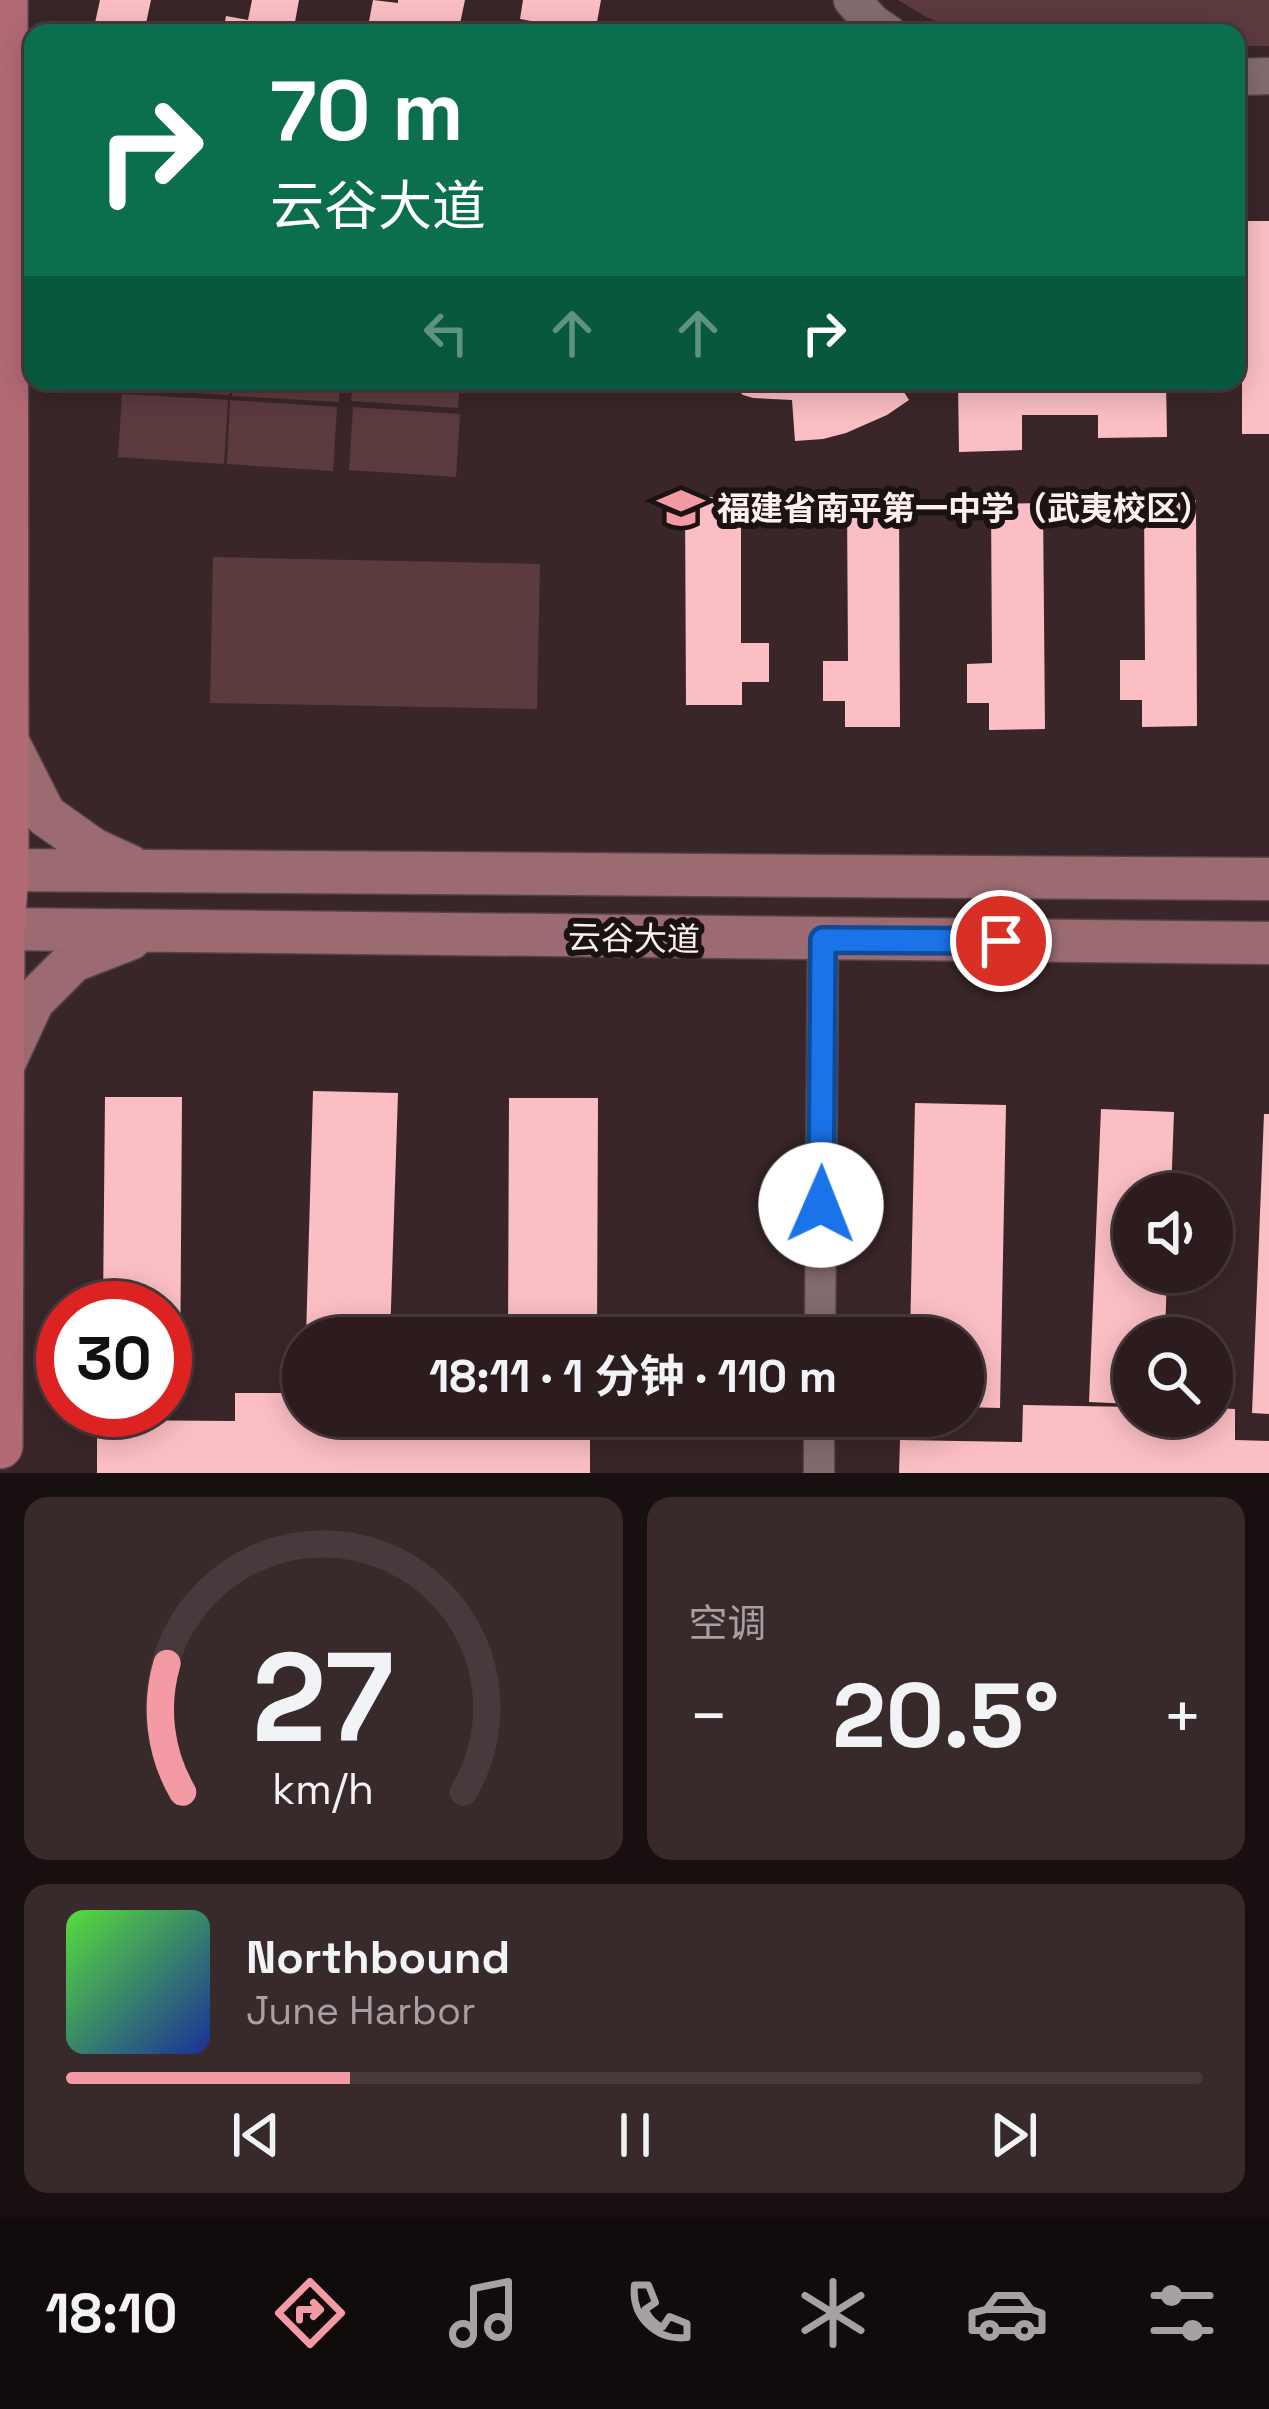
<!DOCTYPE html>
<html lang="zh">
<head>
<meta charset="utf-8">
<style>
	:root { --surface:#2c1c1e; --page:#38292b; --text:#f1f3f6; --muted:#a6a1a4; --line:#483a3c; --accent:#f49aa4 }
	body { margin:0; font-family:"Space Grotesk","Noto Sans SC",sans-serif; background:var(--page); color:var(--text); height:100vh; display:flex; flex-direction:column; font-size:45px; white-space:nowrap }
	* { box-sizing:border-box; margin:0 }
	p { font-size:39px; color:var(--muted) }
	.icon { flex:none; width:66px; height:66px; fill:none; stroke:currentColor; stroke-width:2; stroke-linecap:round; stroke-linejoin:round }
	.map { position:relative; height:1473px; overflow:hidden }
	.side { display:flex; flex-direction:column; gap:24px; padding:24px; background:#180f10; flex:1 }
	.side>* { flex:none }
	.hud { position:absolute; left:24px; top:24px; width:1221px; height:366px; border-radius:24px; box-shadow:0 6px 30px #0003,0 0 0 3px var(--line); background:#0b6e4f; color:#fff; overflow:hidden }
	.tools { position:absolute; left:1113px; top:1173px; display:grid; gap:24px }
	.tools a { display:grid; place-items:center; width:120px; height:120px; border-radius:50%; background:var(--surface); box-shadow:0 6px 30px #0003,0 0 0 3px var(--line); font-size:60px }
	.speed { position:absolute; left:36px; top:1281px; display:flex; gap:24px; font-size:60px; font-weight:700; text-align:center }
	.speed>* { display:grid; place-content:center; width:156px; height:156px; border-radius:50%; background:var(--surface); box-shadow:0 6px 30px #0003,0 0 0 3px var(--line); line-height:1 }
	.speed .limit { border:18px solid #d22; background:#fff; color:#111 }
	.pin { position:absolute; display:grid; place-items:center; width:102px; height:102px; color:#fff; margin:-51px; border:6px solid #fff; border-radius:50%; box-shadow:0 3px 12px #0007 }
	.me { position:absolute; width:132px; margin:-66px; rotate:1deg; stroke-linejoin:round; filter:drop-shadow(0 0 9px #0008) }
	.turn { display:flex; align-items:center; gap:42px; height:252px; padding:0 48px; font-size:54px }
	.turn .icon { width:156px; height:156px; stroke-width:2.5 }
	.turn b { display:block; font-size:84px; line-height:102px }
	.lanes { display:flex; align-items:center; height:114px; padding:0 48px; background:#0003; justify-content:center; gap:60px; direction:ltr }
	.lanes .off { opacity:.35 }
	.big { font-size:90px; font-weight:700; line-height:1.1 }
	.side .card { flex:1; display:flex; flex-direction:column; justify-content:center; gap:18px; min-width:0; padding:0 42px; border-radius:24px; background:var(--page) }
	.side .dial { align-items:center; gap:0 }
	.dial svg { height:312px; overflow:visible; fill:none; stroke:var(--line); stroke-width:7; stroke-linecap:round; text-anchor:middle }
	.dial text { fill:var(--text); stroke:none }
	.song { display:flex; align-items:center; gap:36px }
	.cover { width:144px; height:144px; border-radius:18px; background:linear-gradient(135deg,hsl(110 70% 55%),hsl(230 70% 35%)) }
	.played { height:12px; border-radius:6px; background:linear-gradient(90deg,var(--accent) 25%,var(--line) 25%) }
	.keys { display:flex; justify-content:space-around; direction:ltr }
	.heat { display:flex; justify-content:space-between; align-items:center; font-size:66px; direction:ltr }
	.side .tiles { flex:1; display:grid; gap:24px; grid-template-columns:1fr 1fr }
	.card:last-child { grid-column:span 2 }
	.trip { position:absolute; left:282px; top:1317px; width:702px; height:120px; border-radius:60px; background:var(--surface); box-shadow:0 6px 30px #0003,0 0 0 3px var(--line); font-weight:700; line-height:120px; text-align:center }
	.menu { display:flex; height:192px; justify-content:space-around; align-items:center; background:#120b0c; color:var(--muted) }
	.menu .icon { width:84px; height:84px }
	.menu .selected { color:var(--accent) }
	.menu b { font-size:54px; color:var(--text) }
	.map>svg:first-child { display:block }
	.green { fill:#5c3b3f }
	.building { fill:#fbbec4 }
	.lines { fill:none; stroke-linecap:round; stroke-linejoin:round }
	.minor-casing { stroke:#554447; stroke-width:33 }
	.tertiary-casing { stroke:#554447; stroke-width:39 }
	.secondary-casing { stroke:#554447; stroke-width:45 }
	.primary-casing { stroke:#554447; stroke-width:48 }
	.minor { stroke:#846c6e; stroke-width:30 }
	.tertiary { stroke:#846c6e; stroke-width:36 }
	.secondary { stroke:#9b6b71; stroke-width:42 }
	.primary { stroke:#b26a74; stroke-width:45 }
	.route-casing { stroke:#114b97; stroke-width:30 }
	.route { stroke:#1a73e8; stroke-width:21 }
	.labels { text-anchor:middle; stroke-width:12; stroke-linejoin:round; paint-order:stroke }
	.poi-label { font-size:33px; font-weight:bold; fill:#fdeff0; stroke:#1b1212; text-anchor:start }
	.street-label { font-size:33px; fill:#fdeff0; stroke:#1b1212 }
</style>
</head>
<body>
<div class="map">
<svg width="1269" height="1473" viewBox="0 0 1269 1473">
	<rect width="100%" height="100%" fill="#3a2628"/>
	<path class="green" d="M898,0H1269V46H1236V33H967L926,17Z
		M122,381H229V395L122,389Z
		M233,381H340L339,402L232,396Z
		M353,381H460L458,408L351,401Z
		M122,394L228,400L224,464L118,457Z
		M230,400L337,407L333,471L227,464Z
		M353,407L460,414L456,477L349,470Z
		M213,557L540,564L537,709L210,703Z"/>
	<path class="building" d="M100,0H151L144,33L93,32Z
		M252,0H299L293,33H223L226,16L248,20Z
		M373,0L398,3V0H465L458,33H373L367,32Z
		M523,0H601L595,33H540L542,23L520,19Z
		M1242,221H1269V434H1242Z
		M728,381H897L909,400L887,415L846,433L823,439L795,441L792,400L753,398L743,395Z
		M958,381H1166L1167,437L1098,438V415H1022V450L959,452Z
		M685,497H741V643H769V682H742V705H686Z
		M1196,500L1197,726L1142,727V700H1120V660H1145L1144,501Z
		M847,501H899L900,727H845V701H823V661H848Z
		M1043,503L1045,729L989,730V703H967V664L992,663L991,504Z
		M313,1091L398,1093L390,1338H306Z
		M105,1097H182L180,1391L165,1390V1308H103Z
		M509,1098H598L597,1338H508Z
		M915,1103L1006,1105L1000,1408L963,1407V1338H910Z
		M1101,1109L1174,1112L1171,1194H1134V1272H1167L1165,1338H1134V1404L1089,1402Z
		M1264,1114H1269V1414L1252,1413Z
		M235,1393H303V1416H452V1431L590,1432V1473H97V1420L235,1421Z
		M1023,1405L1134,1407V1416H1212V1408L1235,1409V1440L1269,1441V1473H899L900,1440L1022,1442Z"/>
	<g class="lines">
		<g class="minor-casing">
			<path id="minor" d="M820,1338L823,940
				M819,1473V1416"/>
		</g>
		<g class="tertiary-casing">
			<path id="tertiary" d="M852,0L873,23L888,33
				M1236,77L1269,76"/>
		</g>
		<g class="secondary-casing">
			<path id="secondary" d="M6,738L45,815L93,849L130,866
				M0,870L1269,879
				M0,929L1269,943
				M2,1068L33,1001L73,961L130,939"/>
		</g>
		<g class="primary-casing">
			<path id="primary" d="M0,1446L2,930L6,870L5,0"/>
		</g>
		<use href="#minor" class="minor"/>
		<use href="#tertiary" class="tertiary"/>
		<use href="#secondary" class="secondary"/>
		<use href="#primary" class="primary"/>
	</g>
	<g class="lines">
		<g class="route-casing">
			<path id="route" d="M821,1205L823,940L1001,941"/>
		</g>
		<use href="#route" class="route"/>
	</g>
	<defs>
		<g id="school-bare" transform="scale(3.6)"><path d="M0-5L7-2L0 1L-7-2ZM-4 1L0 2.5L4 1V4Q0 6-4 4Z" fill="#f49aa4" stroke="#1b1212" stroke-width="2.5" paint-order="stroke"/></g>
	</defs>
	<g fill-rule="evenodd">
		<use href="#school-bare" x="681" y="508"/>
	</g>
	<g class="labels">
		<g class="poi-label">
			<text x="717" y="520">福建省南平第一中学（武夷校区）</text>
		</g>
		<g class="street-label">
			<text transform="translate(634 938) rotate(1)" y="12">云谷大道</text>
		</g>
	</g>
</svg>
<div class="tools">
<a><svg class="icon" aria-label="sound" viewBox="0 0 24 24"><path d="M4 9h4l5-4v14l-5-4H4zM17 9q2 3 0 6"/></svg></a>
<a><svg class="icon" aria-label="search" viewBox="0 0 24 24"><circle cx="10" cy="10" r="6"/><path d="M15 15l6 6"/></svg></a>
</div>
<div class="speed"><div class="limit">30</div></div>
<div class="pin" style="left:1001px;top:941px;background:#d93025"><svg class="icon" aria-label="arrive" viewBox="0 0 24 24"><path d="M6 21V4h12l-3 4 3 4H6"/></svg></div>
<svg class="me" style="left:821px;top:1205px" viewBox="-20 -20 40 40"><circle r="19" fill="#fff"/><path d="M0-13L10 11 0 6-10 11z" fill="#1a73e8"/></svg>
<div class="trip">18:11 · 1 分钟 · 110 m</div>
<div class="hud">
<div class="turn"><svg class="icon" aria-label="right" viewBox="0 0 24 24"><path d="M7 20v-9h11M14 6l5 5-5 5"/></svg><div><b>70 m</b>云谷大道</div></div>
<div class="lanes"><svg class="icon off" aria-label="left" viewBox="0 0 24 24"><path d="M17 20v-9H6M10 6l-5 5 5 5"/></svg><svg class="icon off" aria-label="ahead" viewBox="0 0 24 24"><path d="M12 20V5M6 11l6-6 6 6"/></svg><svg class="icon off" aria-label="ahead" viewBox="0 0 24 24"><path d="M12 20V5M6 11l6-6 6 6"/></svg><svg class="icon" aria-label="right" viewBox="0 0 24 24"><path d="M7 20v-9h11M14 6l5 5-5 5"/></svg></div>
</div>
</div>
<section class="side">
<div class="tiles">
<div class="card dial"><svg viewBox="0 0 100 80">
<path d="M14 69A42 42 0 1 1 86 69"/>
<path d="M14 69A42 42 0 0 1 10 36" stroke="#f49aa4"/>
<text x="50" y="56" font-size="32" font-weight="700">27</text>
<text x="50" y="72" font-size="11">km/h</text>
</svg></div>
<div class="card"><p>空调</p>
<div class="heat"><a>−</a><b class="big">20.5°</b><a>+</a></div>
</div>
<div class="card">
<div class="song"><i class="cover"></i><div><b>Northbound</b><p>June Harbor</p></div></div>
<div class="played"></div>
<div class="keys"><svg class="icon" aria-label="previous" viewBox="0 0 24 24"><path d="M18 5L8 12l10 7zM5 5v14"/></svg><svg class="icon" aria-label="pause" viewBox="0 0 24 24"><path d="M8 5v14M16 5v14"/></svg><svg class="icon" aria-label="next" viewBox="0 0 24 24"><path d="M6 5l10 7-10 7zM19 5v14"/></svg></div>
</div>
</div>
</section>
<nav class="menu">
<b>18:10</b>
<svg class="icon selected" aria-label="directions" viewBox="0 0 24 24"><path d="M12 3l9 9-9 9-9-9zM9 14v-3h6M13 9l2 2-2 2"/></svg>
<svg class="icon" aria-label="music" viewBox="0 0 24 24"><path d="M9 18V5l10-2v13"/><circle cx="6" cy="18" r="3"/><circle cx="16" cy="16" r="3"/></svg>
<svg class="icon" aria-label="phone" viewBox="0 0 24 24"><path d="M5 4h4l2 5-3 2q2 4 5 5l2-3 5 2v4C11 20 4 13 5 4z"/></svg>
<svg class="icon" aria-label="climate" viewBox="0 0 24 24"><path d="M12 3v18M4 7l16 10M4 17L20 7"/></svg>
<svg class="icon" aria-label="car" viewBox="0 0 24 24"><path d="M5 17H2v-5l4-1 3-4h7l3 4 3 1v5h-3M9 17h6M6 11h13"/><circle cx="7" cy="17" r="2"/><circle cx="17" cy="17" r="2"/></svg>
<svg class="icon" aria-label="filters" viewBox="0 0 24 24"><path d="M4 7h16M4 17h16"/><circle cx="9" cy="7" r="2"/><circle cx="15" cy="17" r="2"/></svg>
</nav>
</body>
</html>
